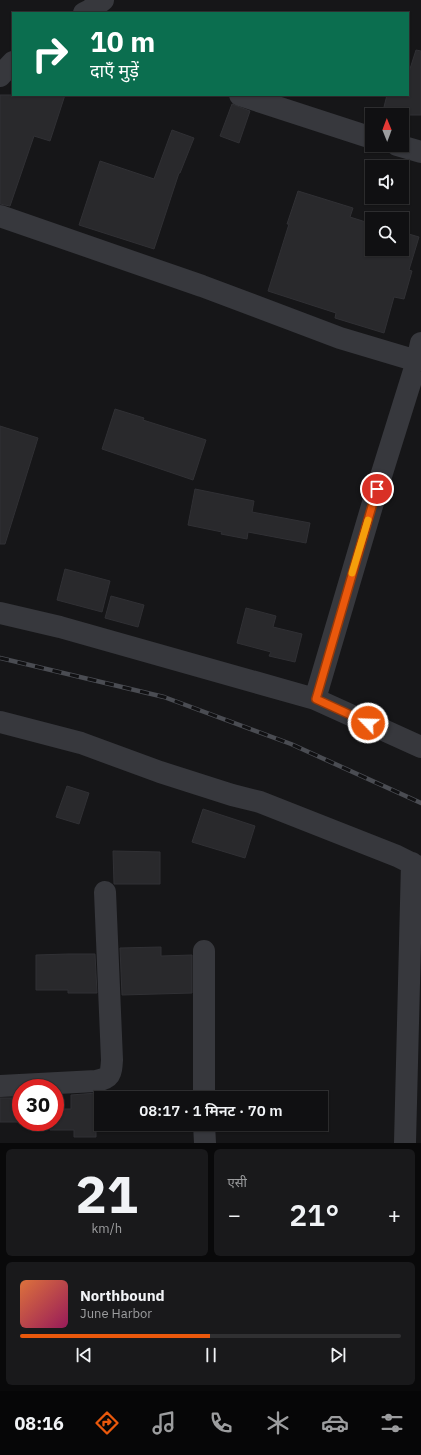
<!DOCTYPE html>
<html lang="hi">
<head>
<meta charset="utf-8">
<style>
	:root { --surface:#101012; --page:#19191b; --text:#f1f3f6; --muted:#9c9d9f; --line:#303032; --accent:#ea580c }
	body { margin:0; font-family:"IBM Plex Sans","Noto Sans Devanagari",sans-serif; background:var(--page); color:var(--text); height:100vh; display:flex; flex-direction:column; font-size:15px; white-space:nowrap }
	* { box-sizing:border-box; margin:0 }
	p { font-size:13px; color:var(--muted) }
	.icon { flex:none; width:22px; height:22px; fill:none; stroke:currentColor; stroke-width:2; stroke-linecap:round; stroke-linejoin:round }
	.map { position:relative; height:1143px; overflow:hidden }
	.panel { display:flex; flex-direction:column; gap:6px; padding:6px; background:#09090a; flex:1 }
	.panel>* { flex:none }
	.banner { position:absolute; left:12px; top:12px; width:397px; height:84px; border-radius:0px; box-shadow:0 1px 3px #0004,0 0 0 1px var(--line); background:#0b6e4f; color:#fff; overflow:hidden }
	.needle { width:26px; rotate:359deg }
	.buttons { position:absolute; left:365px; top:108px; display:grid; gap:8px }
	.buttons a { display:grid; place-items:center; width:44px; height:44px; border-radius:0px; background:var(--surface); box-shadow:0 1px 3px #0004,0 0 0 1px var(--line); font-size:20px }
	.speed { position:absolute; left:12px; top:1079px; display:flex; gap:8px; font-size:20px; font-weight:700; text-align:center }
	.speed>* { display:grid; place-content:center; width:52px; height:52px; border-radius:50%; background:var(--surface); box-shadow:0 1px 3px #0004,0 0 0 1px var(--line); line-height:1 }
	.speed .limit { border:6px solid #d22; background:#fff; color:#111 }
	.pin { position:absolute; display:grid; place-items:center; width:34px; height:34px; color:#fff; margin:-17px; border:2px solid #fff; border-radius:50%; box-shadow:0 1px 4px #0007 }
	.me { position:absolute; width:44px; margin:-22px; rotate:294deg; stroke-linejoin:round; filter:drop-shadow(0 0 3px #0008) }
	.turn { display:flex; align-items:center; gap:14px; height:84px; padding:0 12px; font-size:18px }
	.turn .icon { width:52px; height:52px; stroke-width:2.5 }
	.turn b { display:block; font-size:28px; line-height:34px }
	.big { font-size:30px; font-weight:600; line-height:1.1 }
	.panel .widget { flex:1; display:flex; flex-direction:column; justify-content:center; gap:6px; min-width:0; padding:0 14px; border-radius:6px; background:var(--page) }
	.panel .dial { align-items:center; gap:0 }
	.dial b { font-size:52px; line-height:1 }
	.song { display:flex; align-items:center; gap:12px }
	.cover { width:48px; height:48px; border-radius:6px; background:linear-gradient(135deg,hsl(20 70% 55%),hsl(330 70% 35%)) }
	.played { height:4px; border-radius:2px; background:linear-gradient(90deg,var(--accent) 50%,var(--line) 50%) }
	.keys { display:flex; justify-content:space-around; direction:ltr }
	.heat { display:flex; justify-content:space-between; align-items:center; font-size:22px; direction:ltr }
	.panel .tiles { flex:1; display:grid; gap:6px; grid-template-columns:1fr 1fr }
	.widget:last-child { grid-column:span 2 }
	.trip { position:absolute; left:94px; top:1091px; width:234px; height:40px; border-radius:0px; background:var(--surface); box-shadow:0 1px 3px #0004,0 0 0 1px var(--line); font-weight:600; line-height:40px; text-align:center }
	.dock { display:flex; height:64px; justify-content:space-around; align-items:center; background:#060607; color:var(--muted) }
	.dock .icon { width:28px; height:28px }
	.dock .on { color:var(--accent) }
	.dock b { font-size:18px; color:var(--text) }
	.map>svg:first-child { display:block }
	.building { fill:#29292c; stroke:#303034 }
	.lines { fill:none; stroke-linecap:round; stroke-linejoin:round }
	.minor { stroke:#37383d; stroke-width:22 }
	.rail-casing { stroke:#4a4c52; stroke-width:4.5 }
	.rail { stroke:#111113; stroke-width:3; stroke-dasharray:9; stroke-linecap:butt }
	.route-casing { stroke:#983908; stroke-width:10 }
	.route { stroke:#ea580c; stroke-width:7 }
	.slow { stroke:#f59e0b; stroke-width:7 }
</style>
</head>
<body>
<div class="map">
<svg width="421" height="1143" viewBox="0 0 421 1143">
	<rect width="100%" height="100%" fill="#161618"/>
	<path class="building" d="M416,50L421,51V115H382L387,95H408V75Z
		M0,95H65L50,141L34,136L10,206L0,204Z
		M232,104L250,111L239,143L220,136Z
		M172,130L194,138L180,173H179L154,249L79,225L100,161L154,179Z
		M298,191L353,208L350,217L372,224V249H402V232L419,237L409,270L412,271L404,299L394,297L384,333L335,318L336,313L268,291L289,224H287Z
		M115,409L144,418L143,420L206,440L193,480L102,449Z
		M0,426L38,438L5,544H0Z
		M195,489L254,501L252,512L310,523L306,543L248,532L247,539L221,534L222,532L188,525Z
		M65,569L110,581L102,612L57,600Z
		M111,596L144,605L138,627L105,618Z
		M246,608L276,616L273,627L302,634L295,662L269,656L271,652L237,643Z
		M67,786L89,793L79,824L56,817Z
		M203,809L255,826L245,858L192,842Z
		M113,851L160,852V884H114Z
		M161,947V956L192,955V993L122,995L120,948Z
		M68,954H95L97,993H68V990H36V955Z
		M97,1093H101V1106H96V1137H74V1130H50V1122H55V1109H71V1095Z
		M0,1098H21V1122H0Z"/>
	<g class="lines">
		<path class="minor" d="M84,13L90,10L103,0
			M0,76L13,62
			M240,95L372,138
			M397,145L421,152
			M0,216L202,286L340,338L417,361
			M0,613L60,627L315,699L421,747
			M315,699L377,489L417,361L421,343
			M0,722L81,743L160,772L232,795L260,802L397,856L421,868
			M204,951V1098
			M0,1086L96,1081C111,1078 111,1074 112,1060L105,892
			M204,1124L205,1143
			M405,1143L412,863"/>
		<g class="rail-casing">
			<path id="rail" d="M0,658L164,697L291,744L421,803"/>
		</g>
		<use href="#rail" class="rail"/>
	</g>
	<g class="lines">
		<g class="route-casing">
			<path id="route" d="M368,723L316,699L377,489"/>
		</g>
		<use href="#route" class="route"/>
		<path class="slow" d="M352,573L368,520"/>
	</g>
</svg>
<div class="buttons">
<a><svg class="needle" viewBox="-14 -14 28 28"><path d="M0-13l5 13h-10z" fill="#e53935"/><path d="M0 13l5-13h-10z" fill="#9c9d9f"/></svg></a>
<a><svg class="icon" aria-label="sound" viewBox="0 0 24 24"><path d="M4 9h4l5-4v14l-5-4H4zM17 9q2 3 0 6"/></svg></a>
<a><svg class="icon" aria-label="search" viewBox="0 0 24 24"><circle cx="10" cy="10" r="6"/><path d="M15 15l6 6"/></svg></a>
</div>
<div class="speed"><div class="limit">30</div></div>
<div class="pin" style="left:377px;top:489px;background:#d93025"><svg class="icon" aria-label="arrive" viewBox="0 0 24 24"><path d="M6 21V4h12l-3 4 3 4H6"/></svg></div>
<svg class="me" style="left:368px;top:723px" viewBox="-20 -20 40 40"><circle r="17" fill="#ea580c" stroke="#fff" stroke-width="3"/><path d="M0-11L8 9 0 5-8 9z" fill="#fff"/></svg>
<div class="trip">08:17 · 1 मिनट · 70 m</div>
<div class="banner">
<div class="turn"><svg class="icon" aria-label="right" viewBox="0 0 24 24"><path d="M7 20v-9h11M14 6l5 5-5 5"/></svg><div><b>10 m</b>दाएँ मुड़ें</div></div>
</div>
</div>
<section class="panel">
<div class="tiles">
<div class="widget dial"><b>21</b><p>km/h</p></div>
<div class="widget"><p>एसी</p>
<div class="heat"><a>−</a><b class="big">21°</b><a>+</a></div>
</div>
<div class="widget">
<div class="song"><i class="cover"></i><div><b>Northbound</b><p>June Harbor</p></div></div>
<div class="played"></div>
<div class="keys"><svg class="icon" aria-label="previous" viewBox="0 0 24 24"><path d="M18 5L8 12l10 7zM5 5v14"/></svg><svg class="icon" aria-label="pause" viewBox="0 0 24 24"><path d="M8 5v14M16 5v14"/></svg><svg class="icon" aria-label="next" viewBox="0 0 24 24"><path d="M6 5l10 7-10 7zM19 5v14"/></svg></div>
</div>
</div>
</section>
<nav class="dock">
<b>08:16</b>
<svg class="icon on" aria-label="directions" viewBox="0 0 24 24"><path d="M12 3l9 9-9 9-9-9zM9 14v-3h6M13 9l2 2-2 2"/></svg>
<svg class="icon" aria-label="music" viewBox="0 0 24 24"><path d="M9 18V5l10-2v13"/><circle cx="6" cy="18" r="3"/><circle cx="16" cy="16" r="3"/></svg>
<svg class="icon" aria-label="phone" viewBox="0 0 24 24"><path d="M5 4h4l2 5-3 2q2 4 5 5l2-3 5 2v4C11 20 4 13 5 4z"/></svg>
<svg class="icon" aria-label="climate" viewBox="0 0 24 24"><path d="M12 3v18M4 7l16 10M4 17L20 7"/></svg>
<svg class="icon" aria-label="car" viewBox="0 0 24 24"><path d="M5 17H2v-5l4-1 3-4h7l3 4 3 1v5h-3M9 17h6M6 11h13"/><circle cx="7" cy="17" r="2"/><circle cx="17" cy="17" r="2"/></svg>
<svg class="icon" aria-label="filters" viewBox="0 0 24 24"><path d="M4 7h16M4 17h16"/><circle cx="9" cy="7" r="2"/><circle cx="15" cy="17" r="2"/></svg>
</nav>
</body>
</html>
